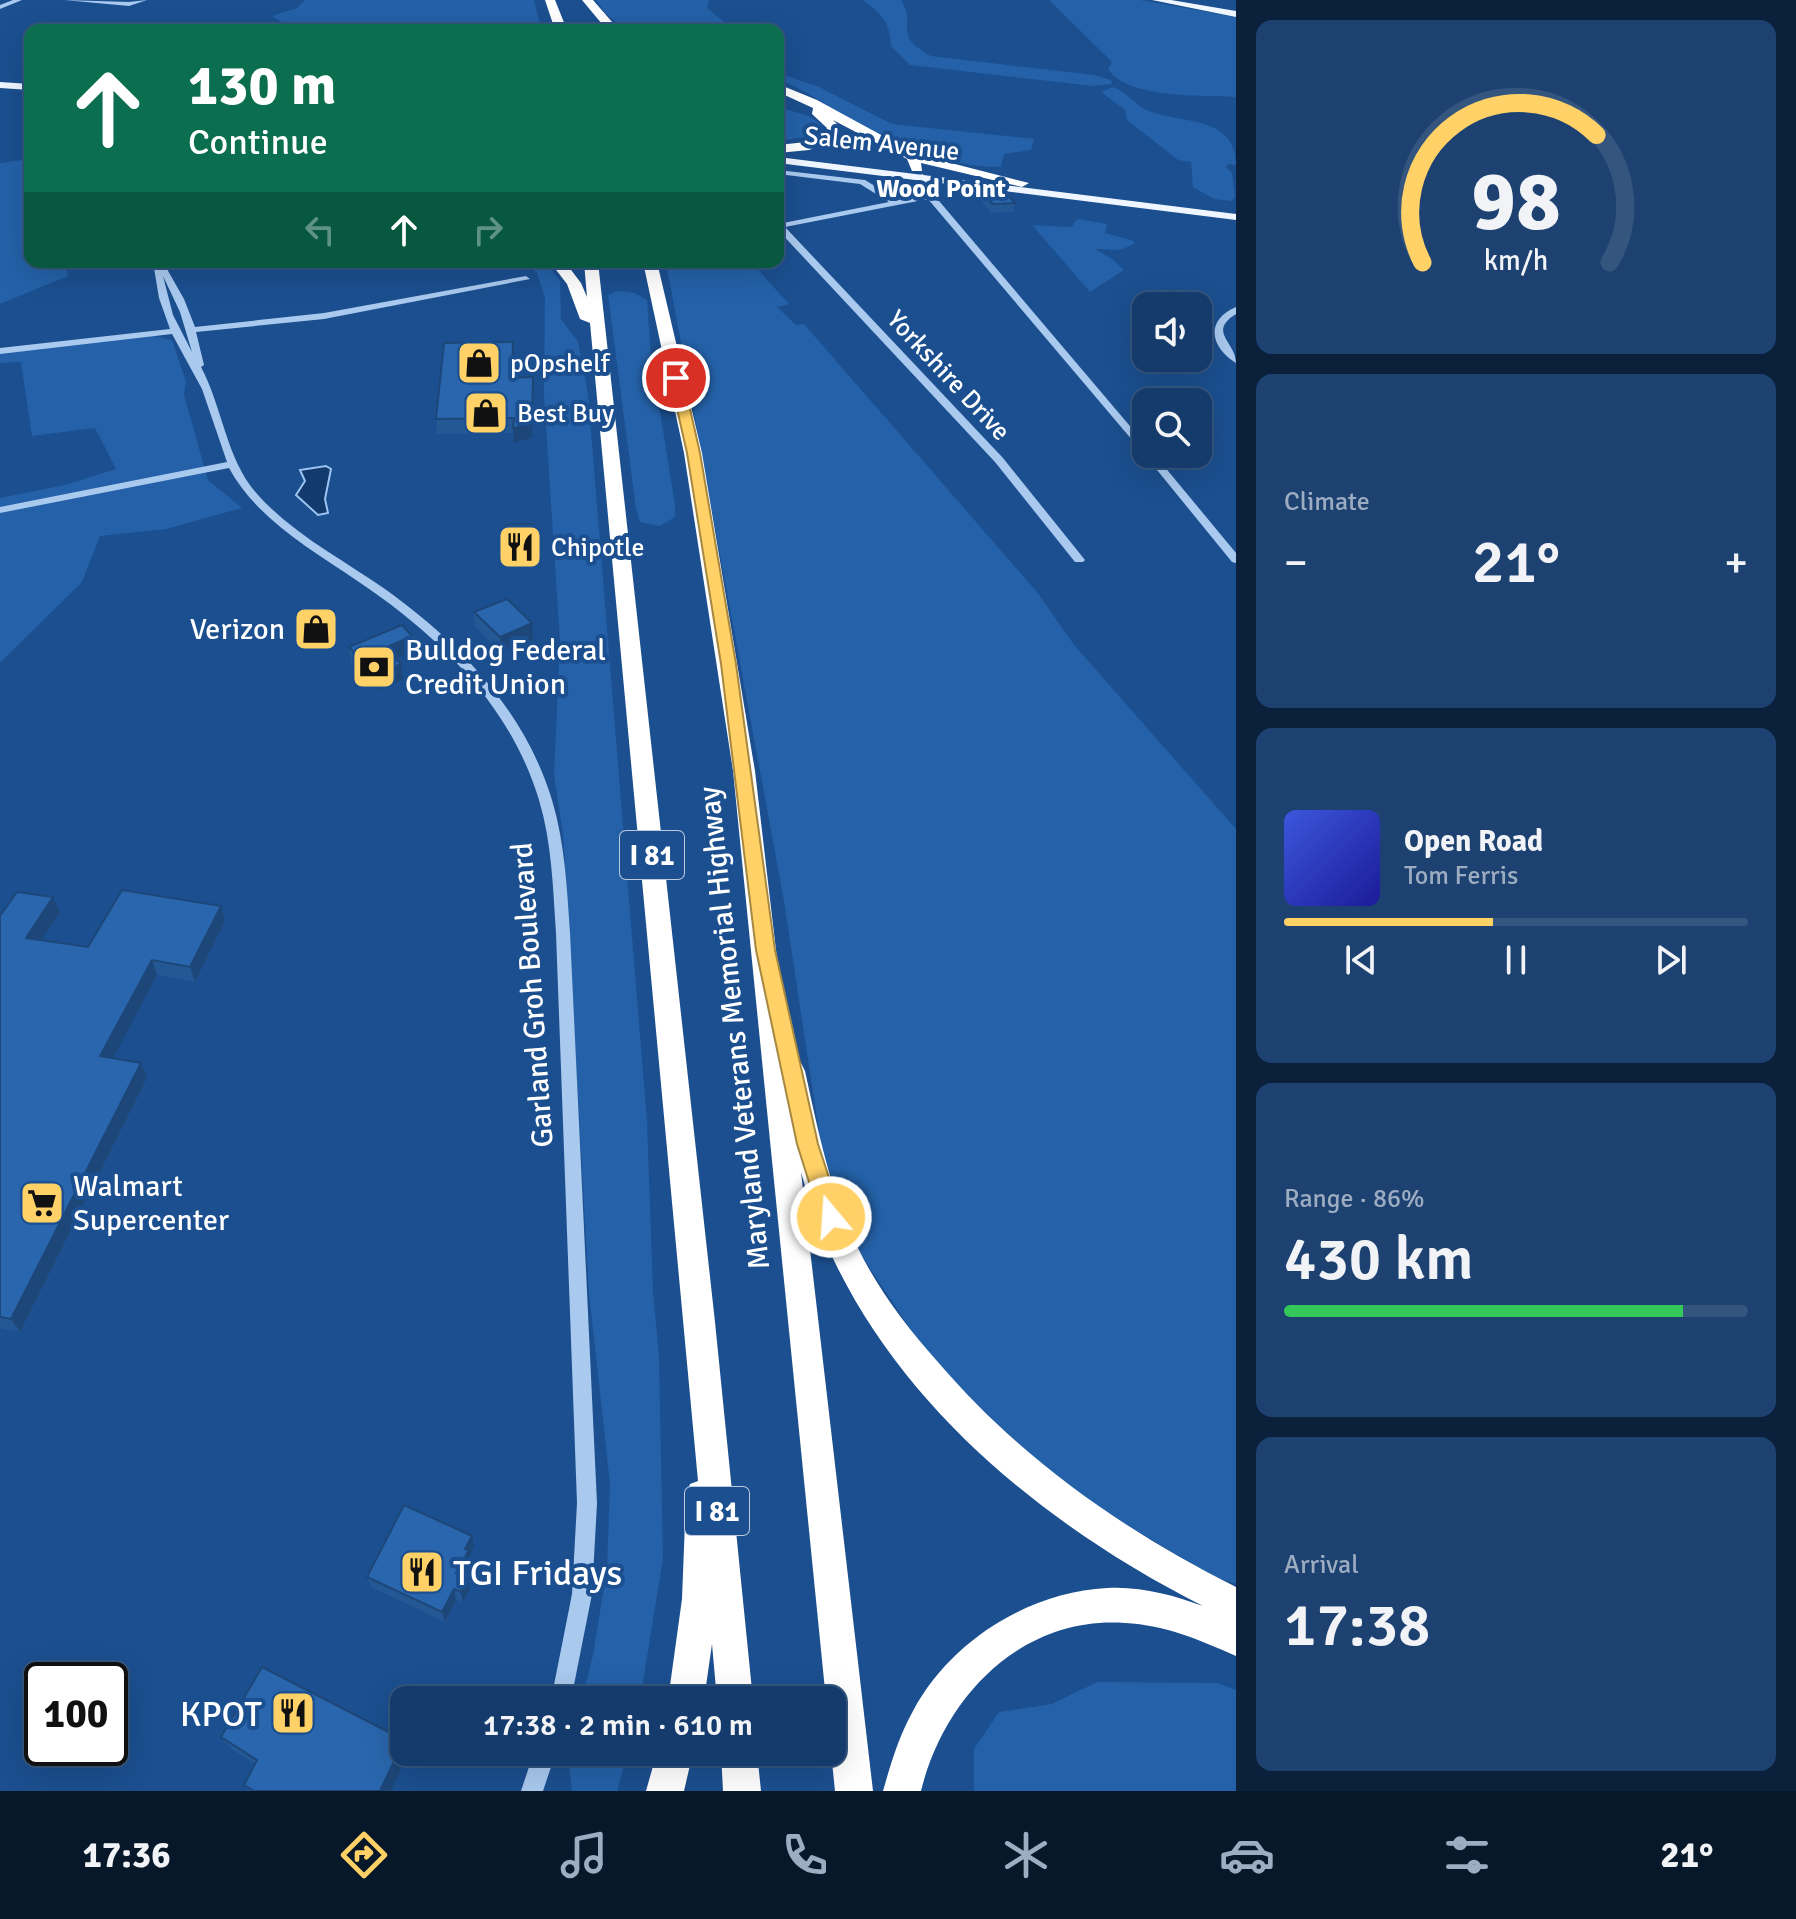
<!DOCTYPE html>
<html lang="en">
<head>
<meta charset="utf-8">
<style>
	:root { --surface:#143b6b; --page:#1d4271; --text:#f1f3f6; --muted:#9dadc1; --line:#33557e; --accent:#ffd166 }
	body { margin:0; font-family:Signika,sans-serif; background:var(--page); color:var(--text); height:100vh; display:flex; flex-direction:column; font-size:30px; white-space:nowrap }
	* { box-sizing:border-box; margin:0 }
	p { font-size:26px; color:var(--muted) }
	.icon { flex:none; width:44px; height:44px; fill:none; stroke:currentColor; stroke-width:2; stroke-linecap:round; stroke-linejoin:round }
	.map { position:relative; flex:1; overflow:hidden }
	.sheet { display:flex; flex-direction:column; gap:20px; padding:20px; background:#0b203b; width:560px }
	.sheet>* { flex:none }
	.hud { position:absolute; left:24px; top:24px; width:760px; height:244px; border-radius:16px; box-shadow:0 8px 32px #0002,0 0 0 2px var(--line); background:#0b6e4f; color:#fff; overflow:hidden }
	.buttons { position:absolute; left:1132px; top:292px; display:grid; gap:16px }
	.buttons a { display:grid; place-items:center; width:80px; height:80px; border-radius:16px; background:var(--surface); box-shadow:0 8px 32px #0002,0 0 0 2px var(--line); font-size:40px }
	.speed { position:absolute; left:24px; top:1662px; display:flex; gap:16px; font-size:40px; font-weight:700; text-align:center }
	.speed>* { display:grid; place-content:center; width:104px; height:104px; border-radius:50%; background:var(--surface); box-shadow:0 8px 32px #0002,0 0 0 2px var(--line); line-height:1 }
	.speed .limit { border:4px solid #111; border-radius:12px; background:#fff; color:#111 }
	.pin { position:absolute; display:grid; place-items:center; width:68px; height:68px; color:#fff; margin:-34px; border:4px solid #fff; border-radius:50%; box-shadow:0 2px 8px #0007 }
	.me { position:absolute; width:88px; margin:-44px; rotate:342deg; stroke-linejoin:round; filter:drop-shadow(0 0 6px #0008) }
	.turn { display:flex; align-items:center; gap:28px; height:168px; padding:0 32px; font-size:36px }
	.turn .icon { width:104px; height:104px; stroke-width:2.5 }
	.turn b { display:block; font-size:56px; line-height:68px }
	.lanes { display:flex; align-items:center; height:76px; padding:0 32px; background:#0003; justify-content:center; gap:40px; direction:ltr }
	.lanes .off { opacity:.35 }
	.big { font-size:60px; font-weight:600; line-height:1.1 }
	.sheet .widget { flex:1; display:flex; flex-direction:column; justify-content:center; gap:12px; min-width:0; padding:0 28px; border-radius:16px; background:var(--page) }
	.sheet .dial { align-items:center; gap:0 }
	.dial svg { height:208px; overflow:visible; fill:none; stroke:var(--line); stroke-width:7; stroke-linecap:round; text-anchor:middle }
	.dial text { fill:var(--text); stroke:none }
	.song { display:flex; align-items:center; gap:24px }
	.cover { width:96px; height:96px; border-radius:12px; background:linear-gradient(135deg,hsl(230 70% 55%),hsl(240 70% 35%)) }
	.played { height:8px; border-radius:4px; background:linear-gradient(90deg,var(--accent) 45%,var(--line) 45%) }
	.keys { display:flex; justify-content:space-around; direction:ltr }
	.heat { display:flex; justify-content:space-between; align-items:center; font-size:44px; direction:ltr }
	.charge { height:12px; border-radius:6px; background:linear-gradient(90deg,#34c759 86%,var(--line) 0) }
	.trip { position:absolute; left:390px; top:1686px; width:456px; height:80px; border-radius:16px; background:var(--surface); box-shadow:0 8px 32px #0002,0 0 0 2px var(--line); font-weight:600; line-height:80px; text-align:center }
	.menu { display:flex; height:128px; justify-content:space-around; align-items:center; background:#08182b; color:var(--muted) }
	.menu .icon { width:56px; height:56px }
	.menu .selected { color:var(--accent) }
	.menu b { font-size:36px; color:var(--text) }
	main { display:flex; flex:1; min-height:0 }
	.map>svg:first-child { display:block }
	.green { fill:#2461a8 }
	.water { fill:#123a6d; stroke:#9cc4f0; stroke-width:2 }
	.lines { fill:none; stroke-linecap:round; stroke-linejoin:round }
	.minor { fill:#a9c9ee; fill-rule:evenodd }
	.major { fill:#f0f6ff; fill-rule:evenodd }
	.highway { fill:#fff; fill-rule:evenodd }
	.wall { fill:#245895 }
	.shaded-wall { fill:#1d4779 }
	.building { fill:#2a66ad; stroke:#1d4779; stroke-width:2 }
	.route { fill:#ffd166; stroke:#a68842; stroke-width:2 }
	.labels { text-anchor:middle; stroke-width:8; stroke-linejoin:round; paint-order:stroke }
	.far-street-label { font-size:26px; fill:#fff; stroke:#1b4f8f }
	.far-neighbourhood-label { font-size:26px; font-weight:bold; fill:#fff; stroke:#1b4f8f }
	.far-poi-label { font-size:26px; fill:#fff; stroke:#1b4f8f; text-anchor:start }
	.shield { fill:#1b4f8f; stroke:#bbcadd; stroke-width:2 }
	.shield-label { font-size:28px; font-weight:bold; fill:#fff }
	.poi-label { font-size:30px; fill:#fff; stroke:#1b4f8f; text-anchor:start }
	.street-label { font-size:30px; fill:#fff; stroke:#1b4f8f }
	.near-poi-label { font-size:36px; fill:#fff; stroke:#1b4f8f; text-anchor:start }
</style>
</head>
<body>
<main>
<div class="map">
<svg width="1236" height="1791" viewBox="0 0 1236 1791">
	<rect width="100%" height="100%" fill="#1b4f8f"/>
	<path class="green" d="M305,0H534L541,30H294L272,16L297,8Z
		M596,0H709L707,8L734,30H625L605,13Z
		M863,0H901C918,27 890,33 931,56L1094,75L1111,80L1112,84L1093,86L910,65L891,46C890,22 882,14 863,0Z
		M1049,0H1140L1236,17V97C1203,95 1127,99 1108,69L1112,62Z
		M778,73L819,87L892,124L1034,139L1031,150L1004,154L1001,167C960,167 917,154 881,137C845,119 815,94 778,79Z
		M1113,87C1128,92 1134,105 1149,111C1181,124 1236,115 1236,165L1228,164L1226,167L1232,173L1235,196L1232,201L1214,199L1193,187L1191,162L1178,160L1127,120L1125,110L1101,92Z
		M778,107L809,116L823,126L812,136L778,141Z
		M30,159V262H65L68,276L0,304V163Z
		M1077,219L1107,224L1105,233L1134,241V244L1120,250L1095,249L1112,259L1124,270L1090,292L1032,225L1072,227Z
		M526,262H545L560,281L561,319L578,342L588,394L647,1121L653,1292L659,1357L663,1559L640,1700H582L593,1655L607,1568L610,1484L589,1293L563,834L554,775L560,642L544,395L545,297L537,273Z
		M666,262H751L789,304L777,307L796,325L804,324L1037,592L1075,646L1236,829V1584L1213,1576L1069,1491L933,1363L861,1255L822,1152L784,901Z
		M617,291L635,293L647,300L651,357L675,504V517L660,526L640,522L636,509L608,295Z
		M139,333L172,340L186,382L184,395L208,480L242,508L166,529L100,536L82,582L0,663V498L65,485L116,469L95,428L32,436L21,362L0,363V350Z
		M1097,1682L1218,1683L1236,1690V1791H974V1749L999,1712L1052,1704Z
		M568,1752H628L617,1791H572Z"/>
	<path class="water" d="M326,466L331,469L325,499L328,513L318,515L296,495L305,481L300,470Z"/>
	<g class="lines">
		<path class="minor" d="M13,0H22L0,9V5Z
			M64,0L129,2L147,0L129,6Z
			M778,170L865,180L898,200L925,195L916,176L923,174L934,195L1146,445V454H1154L1236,553V563L1232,562L1144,454L928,199L785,227L1003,458L1085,560L1083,562H1075L995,462L778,230V224L889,202L860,184L778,174Z
			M153,262H163L184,299L195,327L324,313L526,276L530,279L324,319L196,332L204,365L201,367C223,408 226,460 258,495C293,534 342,559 385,589C459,642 525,711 552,800C565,843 567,889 570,933L597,1503L592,1594L571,1700H551L572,1594L577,1503L556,933C553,889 552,843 539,800C510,704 437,634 356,580C309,548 257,519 229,468L0,513V507L227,462L202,389L172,334L0,354V348L170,329L159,298ZM163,276L180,312L192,352L173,315Z
			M1236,307V314C1207,332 1236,342 1236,363C1210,347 1205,320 1236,307Z
			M534,1752H556L543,1791H521Z"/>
		<path class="major" d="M1152,0H1171L1236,11V17Z
			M0,82L30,84V90L0,88Z
			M778,157L1236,214V220L778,163Z"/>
		<path class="highway" d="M545,0H555L567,30H555Z
			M582,0H593L619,30H607Z
			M778,84L817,100L916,154L1029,183L1022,187L921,163L922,171H912L907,159L833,120L840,127L836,139L809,150L778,153V145L806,142L825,134L827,128L812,114L813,108L778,92Z
			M550,262H565L581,283L587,297L584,262H598L715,1322L753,1700H717L712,1644L704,1700H668L682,1599L686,1496L690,1484L698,1481L590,323L580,319L567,284Z
			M643,262H657L702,453L755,771L789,1061L801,1063L805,1071C818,1130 830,1191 857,1246C877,1288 906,1326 937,1361C1021,1459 1121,1529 1236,1587V1656C1200,1640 1165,1625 1125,1623C1021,1616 944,1697 921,1791H883C891,1763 899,1736 913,1711C950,1641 1029,1592 1107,1588C1140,1586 1173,1595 1203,1606C1025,1516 855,1371 801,1172L873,1791H835L831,1752L832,1700H826L733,771L684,453Z
			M657,1752H693L684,1791H646Z
			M721,1752H757L761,1791H723Z"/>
	</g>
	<path class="wall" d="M982,192L1015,203L1013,212L991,213L981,201Z
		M514,356L513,378L533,377L532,438L514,443V433L437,434L436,419Z
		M533,524L535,554L505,555L504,525Z
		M474,612L533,639L501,652L475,627Z
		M412,636L414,651L396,659L403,680L377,691L351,663L349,647Z
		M221,906L225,921L195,982L157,975L113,1058L141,1063L147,1078L20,1332L0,1328V916L60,912L41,940L88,947Z
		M472,1536L474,1546L470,1555L471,1560L463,1576L470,1588L463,1602L456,1600L445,1622L371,1587L367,1577Z
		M221,1737L404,1752H409L391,1791H249L244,1785L255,1764L230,1748Z"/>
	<path class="shaded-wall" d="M513,342L514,356L512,392V378Z
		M533,377L532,438L514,443L513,428Z
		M532,623L533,639L501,652L500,637Z
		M412,636L414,651L387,663L385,648Z
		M401,664L403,680L377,691L375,675Z
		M53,897L60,912L33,953L26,938Z
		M221,906L225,921L195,982L190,967Z
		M152,960L157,975L107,1070L100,1056Z
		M141,1063L147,1078L20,1332L11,1319Z
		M472,1536L474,1546L470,1555L471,1560L459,1584L456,1573L465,1549Z
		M467,1578L470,1588L463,1602L461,1592Z
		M454,1589L456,1600L445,1622L442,1612Z
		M404,1742V1752H409L391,1791H380Z"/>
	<path class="building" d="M1004,191L1015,203L993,204L982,192Z
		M513,342L512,378L533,377L532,424L513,428L514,418L436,419L444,343Z
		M533,524L534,539L504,540V525Z
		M507,599L532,623L500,637L474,612Z
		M402,625L412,636L385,648L401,664L375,675L349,647Z
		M122,890L221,906L190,967L152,960L100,1056L141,1063L11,1319L0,1317V916L17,892L53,897L26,938L88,947Z
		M404,1505L472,1536L465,1549L469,1550L456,1573L467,1578L461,1592L454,1589L442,1612L367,1577Z
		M262,1667L404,1740L380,1791H254L244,1785L257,1760L221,1737Z"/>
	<path class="route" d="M676,374L683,378L700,453L736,664L775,950L818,1144L842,1217L839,1224L831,1227L823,1224L820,1217L797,1144L756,950L721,664L687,453L670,378Z"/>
	<defs>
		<g id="shop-square" transform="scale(2.3)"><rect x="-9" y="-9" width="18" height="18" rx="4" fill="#ffd166" stroke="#1b4f8f"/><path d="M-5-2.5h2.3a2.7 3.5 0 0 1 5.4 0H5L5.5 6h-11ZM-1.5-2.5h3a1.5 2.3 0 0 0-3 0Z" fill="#111"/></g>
		<g id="restaurant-square" transform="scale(2.3)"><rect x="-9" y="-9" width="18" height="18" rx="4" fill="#ffd166" stroke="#1b4f8f"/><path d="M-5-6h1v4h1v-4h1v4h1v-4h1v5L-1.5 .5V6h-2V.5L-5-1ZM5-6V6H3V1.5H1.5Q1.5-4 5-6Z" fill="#111"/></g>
		<g id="bank-square" transform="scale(2.3)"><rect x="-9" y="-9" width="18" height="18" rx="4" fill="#ffd166" stroke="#1b4f8f"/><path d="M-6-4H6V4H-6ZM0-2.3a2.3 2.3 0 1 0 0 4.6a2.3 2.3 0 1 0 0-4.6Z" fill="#111"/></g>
		<g id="supermarket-square" transform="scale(2.3)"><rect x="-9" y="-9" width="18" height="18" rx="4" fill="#ffd166" stroke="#1b4f8f"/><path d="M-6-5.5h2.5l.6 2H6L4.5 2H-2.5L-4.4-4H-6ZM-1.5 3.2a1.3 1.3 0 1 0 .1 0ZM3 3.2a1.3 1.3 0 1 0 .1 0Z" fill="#111"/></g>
	</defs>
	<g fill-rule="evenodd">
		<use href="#shop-square" x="479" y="363"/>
		<use href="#shop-square" x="486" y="413"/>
		<use href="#restaurant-square" x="520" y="547"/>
		<use href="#shop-square" x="316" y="629"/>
		<use href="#bank-square" x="374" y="667"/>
		<use href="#supermarket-square" x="42" y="1203"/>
		<use href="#restaurant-square" x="422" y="1572"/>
		<use href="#restaurant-square" x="293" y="1713"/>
	</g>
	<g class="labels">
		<g class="far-street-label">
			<text transform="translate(882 143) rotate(6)" y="9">Salem Avenue</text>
			<text transform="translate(949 375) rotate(47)" y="9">Yorkshire Drive</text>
		</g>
		<g class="far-neighbourhood-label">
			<text x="941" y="197">Wood Point</text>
		</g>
		<g class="far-poi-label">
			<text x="510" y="372">pOpshelf</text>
			<text x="517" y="422">Best Buy</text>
			<text x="551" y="556">Chipotle</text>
		</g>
		<g class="shield">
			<rect x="620" y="831" width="64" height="48" rx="6"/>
			<rect x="685" y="1487" width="64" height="48" rx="6"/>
		</g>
		<g class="shield-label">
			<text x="652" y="865">I 81</text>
			<text x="717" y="1521">I 81</text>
		</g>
		<g class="poi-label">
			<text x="285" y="639" text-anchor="end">Verizon</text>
			<text x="405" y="660">Bulldog Federal<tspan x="405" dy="34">Credit Union</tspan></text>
			<text x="73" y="1196">Walmart<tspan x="73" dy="34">Supercenter</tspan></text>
		</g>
		<g class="street-label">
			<text transform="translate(532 995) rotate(-94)" y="10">Garland Groh Boulevard</text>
			<text transform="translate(734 1028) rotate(-96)" y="10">Maryland Veterans Memorial Highway</text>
		</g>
		<g class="near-poi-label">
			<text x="453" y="1585">TGI Fridays</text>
			<text x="262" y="1726" text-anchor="end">KPOT</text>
		</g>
	</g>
</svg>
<div class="buttons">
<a><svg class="icon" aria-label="sound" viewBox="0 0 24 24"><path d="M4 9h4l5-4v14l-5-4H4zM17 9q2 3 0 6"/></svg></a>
<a><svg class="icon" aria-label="search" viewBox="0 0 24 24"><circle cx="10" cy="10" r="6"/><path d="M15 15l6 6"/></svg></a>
</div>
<div class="speed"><div class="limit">100</div></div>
<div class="pin" style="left:676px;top:378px;background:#d93025"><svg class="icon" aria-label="arrive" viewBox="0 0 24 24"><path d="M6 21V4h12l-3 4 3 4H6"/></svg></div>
<svg class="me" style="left:831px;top:1217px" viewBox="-20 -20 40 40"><circle r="17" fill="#ffd166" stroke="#fff" stroke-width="3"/><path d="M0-11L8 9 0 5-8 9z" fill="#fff"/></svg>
<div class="trip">17:38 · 2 min · 610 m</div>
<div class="hud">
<div class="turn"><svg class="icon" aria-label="ahead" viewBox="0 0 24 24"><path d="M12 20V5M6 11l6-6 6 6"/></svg><div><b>130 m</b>Continue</div></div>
<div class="lanes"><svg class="icon off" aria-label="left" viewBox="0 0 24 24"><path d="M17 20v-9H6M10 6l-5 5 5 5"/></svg><svg class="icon" aria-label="ahead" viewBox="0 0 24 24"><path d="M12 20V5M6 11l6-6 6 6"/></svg><svg class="icon off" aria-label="right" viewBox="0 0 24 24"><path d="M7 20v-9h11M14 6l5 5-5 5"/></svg></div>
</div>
</div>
<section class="sheet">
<div class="widget dial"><svg viewBox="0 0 100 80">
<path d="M14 69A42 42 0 1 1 86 69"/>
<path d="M14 69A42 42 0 0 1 81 20" stroke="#ffd166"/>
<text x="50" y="56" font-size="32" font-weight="700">98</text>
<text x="50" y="72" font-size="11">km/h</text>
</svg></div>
<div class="widget"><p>Climate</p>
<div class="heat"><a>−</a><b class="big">21°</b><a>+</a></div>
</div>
<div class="widget">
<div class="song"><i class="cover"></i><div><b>Open Road</b><p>Tom Ferris</p></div></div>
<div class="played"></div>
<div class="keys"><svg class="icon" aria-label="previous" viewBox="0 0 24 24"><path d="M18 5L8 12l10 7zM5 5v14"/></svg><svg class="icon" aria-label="pause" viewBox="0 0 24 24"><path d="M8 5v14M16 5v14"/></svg><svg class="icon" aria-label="next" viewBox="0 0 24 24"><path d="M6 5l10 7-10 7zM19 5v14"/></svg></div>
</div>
<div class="widget"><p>Range · 86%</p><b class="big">430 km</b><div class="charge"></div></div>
<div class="widget"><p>Arrival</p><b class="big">17:38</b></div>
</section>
</main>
<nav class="menu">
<b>17:36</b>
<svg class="icon selected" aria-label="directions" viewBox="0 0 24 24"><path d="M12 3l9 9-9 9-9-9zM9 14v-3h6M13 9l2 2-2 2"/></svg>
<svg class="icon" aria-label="music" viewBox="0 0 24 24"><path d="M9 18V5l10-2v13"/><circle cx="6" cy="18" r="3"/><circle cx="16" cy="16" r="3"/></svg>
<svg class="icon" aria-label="phone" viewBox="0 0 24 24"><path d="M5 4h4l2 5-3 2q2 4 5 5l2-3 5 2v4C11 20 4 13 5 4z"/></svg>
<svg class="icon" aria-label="climate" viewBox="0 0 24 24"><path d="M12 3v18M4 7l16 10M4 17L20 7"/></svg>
<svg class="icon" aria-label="car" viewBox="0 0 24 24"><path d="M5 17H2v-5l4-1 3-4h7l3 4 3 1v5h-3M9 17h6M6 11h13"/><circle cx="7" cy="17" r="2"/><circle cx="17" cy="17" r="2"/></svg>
<svg class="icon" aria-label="filters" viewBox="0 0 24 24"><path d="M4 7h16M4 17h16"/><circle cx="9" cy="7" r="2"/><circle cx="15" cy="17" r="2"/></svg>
<b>21°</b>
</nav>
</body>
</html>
